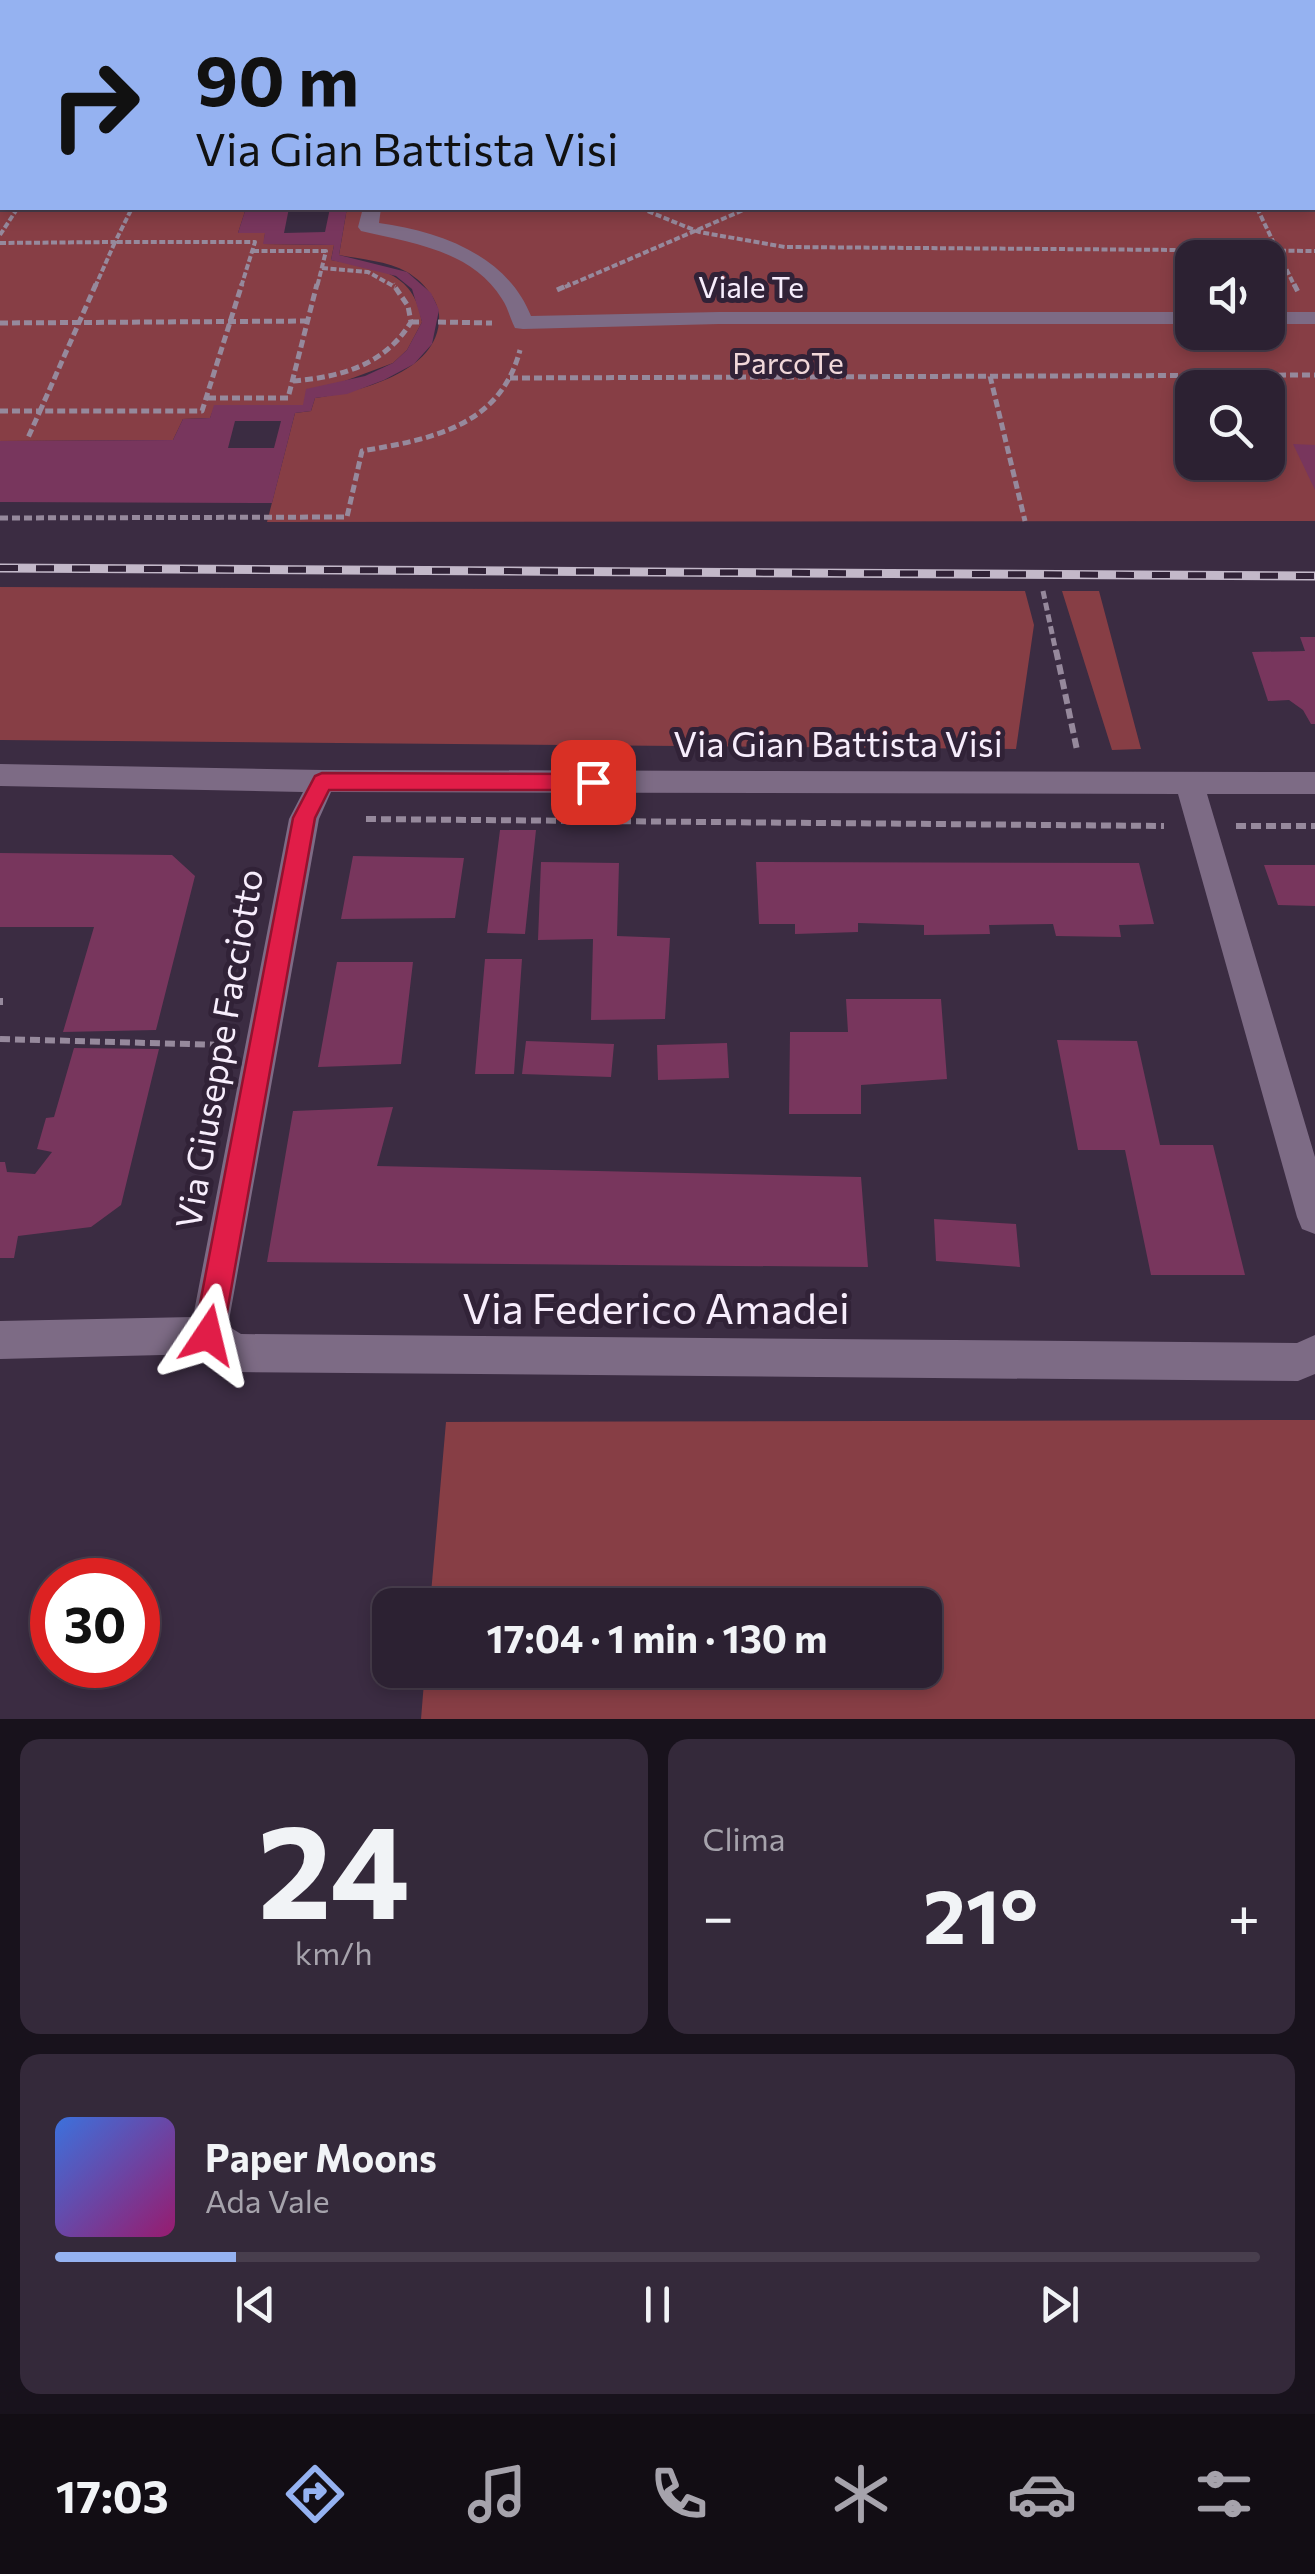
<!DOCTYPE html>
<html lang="it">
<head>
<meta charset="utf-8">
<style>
	:root { --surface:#2c2132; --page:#34293a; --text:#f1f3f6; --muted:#a6a3ac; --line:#483e4d; --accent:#95b2f1 }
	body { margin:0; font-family:Commissioner,sans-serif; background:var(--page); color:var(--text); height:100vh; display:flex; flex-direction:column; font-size:38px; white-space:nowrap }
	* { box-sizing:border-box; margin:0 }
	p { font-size:32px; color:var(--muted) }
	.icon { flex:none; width:55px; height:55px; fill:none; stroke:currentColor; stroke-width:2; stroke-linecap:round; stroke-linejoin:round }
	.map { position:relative; height:1719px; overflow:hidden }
	.details { display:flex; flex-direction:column; gap:20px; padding:20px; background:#18121c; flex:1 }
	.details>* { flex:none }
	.hud { position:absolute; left:0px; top:0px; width:1315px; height:210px; box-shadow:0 5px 15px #0003,0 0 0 2px var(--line); background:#95b2f1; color:#111; overflow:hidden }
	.fabs { position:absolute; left:1175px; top:240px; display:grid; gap:20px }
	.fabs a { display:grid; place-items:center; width:110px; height:110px; border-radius:20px; background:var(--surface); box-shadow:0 5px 15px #0003,0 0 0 2px var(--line); font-size:50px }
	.speed { position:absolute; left:30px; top:1558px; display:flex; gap:20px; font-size:50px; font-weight:700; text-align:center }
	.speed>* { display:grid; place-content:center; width:130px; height:130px; border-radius:50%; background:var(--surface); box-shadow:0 5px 15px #0003,0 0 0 2px var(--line); line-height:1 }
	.speed .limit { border:15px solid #d22; background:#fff; color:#111 }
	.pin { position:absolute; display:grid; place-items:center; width:85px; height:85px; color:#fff; margin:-42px; border-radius:20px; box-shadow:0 5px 15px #0006 }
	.me { position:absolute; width:110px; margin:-55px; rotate:10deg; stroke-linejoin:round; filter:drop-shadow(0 0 8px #0008) }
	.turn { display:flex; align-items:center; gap:35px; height:210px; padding:0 30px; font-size:45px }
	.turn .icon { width:130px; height:130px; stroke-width:2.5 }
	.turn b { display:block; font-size:70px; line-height:85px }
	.big { font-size:75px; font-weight:700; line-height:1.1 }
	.details .card { flex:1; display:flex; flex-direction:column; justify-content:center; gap:15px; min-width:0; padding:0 35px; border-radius:20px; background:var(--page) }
	.details .dial { align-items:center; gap:0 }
	.dial b { font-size:130px; line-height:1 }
	.song { display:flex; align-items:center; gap:30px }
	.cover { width:120px; height:120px; border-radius:15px; background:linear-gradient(135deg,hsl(220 70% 55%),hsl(320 70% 35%)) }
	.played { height:10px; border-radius:5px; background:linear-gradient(90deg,var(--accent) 15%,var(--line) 15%) }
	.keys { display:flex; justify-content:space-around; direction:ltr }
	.heat { display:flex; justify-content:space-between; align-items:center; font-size:55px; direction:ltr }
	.details .tiles { flex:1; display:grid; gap:20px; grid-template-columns:1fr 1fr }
	.card:last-child { grid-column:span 2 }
	.trip { position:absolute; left:372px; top:1588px; width:570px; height:100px; border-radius:20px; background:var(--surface); box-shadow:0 5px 15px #0003,0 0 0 2px var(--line); font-weight:700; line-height:100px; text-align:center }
	.menu { display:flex; height:160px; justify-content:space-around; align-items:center; background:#120d14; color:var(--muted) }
	.menu .icon { width:70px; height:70px }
	.menu .on { color:var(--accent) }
	.menu b { font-size:45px; color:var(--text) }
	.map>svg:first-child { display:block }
	.green { fill:#873e45; fill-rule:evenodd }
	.building { fill:#78365d; fill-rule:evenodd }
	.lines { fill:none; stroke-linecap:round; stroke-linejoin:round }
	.path-far2 { stroke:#96899c; stroke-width:4; stroke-dasharray:6 2.5; stroke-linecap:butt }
	.path-far1 { stroke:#96899c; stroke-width:5; stroke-dasharray:8 4; stroke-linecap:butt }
	.path { stroke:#96899c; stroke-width:6; stroke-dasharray:10 5; stroke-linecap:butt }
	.minor { fill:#7d6b85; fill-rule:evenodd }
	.rail-casing { stroke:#c3b8c9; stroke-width:9 }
	.rail { stroke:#312237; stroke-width:6; stroke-dasharray:18; stroke-linecap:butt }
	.route { fill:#e11d48; stroke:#92132f; stroke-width:2.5 }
	.labels { text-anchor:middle; stroke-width:10; stroke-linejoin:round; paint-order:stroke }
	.far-street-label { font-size:30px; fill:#f7edfc; stroke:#312237 }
	.far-park-label { font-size:30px; fill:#f1d8d9; stroke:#312237 }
	.street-label { font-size:35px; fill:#f7edfc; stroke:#312237 }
	.near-street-label { font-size:42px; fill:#f7edfc; stroke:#312237 }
</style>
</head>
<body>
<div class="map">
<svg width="1315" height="1719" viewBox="0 0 1315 1719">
	<rect width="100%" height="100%" fill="#3b2c42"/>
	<path class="green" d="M0,0H1315V521L267,522L295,413L311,411L315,398C358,392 443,372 439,314C437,297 421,280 407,272C388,261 360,259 339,255L347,208H1312V2H2L0,167ZM1192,258H1268V332H1192ZM1192,388H1268V462H1192Z
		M246,208L238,233H265L264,244L334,245L331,260C376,268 414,270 422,322L407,350L393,363L334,385L303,405H215L210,418L183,419L173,440L0,441V209Z
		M0,587L1025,591L1034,625L1016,749L0,740Z
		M1062,591H1099L1141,749L1112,750Z
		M1315,1420V1719H421L425,1670H925V1605H430L446,1422Z"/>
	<path class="building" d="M246,208H289L284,233L325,232L330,208H347L339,255L407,272L431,293L439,310L432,344L414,364L384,380L347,394L315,398L311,411L295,413L272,503L0,502V441L173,440L183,419L210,418L214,405H303L306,389L365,376L393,363L407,350L422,322L412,289L396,276L331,260L334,245L263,244L265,233H238ZM235,421H281L274,448H228Z
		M1293,444L1315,445V490Z
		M1300,637H1315V724H1311L1303,710L1289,700L1268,701L1252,652L1305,651Z
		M500,830H536L525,934L487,933Z
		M0,853L172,855L195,876L156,1030L63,1032L94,927H0Z
		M353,856L464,858L455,918L341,919Z
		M541,862L619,863L617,936L670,938L665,1019L591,1020L593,939L538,940Z
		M756,862L1139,863L1154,924L1119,925L1121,937L1056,936L1053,924L989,925L990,934L924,935V925L858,923V932L795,934V924H759Z
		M1264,865H1315V906L1278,905Z
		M485,959H522L514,1074H475Z
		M337,962H413L401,1064L318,1067Z
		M846,999H941L947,1079L861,1085V1114H789L790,1032H848Z
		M1057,1040L1137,1041L1160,1145H1213L1245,1275H1151L1125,1150H1078Z
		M526,1041L614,1044L611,1077L522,1074Z
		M727,1043L729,1078L658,1080L657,1045Z
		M74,1048L159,1049L121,1205L91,1227L18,1236L14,1258H0V1162H5L7,1172L35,1174L52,1152L37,1149L46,1118L54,1117Z
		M393,1107L377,1166L861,1177L868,1267L267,1262L293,1111Z
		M934,1219L1016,1224L1020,1267L936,1261Z"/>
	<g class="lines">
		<path class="path-far2" d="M650,0L658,2
			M761,2L1069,0
			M640,208L699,232L785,247L1315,251
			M907,208H911
			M1211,208H1273
			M1257,208L1295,287
			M1002,209H1020
			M1098,209H1113
			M0,235L17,209
			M0,243L115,242L132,208
			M253,251H326L317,287
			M322,268L368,272L395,287
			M95,287L115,242H255L241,287
			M565,287L748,208"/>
		<path class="path-far1" d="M96,284L40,411H202L242,284
			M1294,284L1298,292
			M557,290L570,284
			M411,322H422
			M438,322L492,323
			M0,323L309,321
			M990,376L1025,521
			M510,378L1315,375
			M293,381C341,377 385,365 411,322L408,306L393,284
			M208,398H288L317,284
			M0,411H40L27,440
			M0,518L347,517L362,451C431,439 500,427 520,350
			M1043,591L1056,652"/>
		<path class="path" d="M1056,650L1077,750
			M366,819L1164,826
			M1236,826H1315
			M0,998V1005
			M0,1039L224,1045"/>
		<path class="minor" d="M0,168H2V180H0Z
			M363,208H381L379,223C439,231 507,255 531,316L719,312H1192V324H719L523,329L515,328C510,318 508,308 502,299C472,250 411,243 361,231L358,227Z
			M1268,312H1315V324H1268Z
			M0,764L322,770L1315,772V794H1207L1315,1157V1234L1302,1229L1297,1217L1178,794L331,792L319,819L228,1326L241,1334L1297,1343L1315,1335V1374L1298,1381L236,1372L203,1354L0,1359V1321L193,1317L289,819L303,792L0,786Z"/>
		<g class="rail-casing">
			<path id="rail" d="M0,568L1315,576"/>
		</g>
		<use href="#rail" class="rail"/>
	</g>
	<path class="route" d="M322,773L593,774L604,782L593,790H329L315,818L223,1335L218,1345L208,1350L198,1345L194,1335L293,818L315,776Z"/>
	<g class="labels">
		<g class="far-street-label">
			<text x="751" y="298">Viale Te</text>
		</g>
		<g class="far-park-label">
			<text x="788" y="374">ParcoTe</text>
		</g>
		<g class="street-label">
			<text x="838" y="757">Via Gian Battista Visi</text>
			<text transform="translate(220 1049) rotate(-80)" y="12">Via Giuseppe Facciotto</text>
		</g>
		<g class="near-street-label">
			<text x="656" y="1324">Via Federico Amadei</text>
		</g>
	</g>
</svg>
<div class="fabs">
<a><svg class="icon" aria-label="sound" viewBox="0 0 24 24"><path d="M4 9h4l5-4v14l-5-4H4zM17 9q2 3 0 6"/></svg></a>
<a><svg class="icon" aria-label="search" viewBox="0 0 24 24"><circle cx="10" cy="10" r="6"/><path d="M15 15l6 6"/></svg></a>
</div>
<div class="speed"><div class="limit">30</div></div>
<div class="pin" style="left:593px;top:782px;background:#d93025"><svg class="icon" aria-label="arrive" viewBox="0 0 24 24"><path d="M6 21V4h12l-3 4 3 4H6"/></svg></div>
<svg class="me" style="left:208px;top:1335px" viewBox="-20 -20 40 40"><path d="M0-17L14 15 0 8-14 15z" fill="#e11d48" stroke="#fff" stroke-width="4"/></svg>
<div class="trip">17:04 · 1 min · 130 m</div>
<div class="hud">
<div class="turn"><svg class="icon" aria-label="right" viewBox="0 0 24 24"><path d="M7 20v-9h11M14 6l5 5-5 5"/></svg><div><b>90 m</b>Via Gian Battista Visi</div></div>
</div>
</div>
<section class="details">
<div class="tiles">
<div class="card dial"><b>24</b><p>km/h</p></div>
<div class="card"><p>Clima</p>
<div class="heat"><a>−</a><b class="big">21°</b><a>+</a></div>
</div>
<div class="card">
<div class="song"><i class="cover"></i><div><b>Paper Moons</b><p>Ada Vale</p></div></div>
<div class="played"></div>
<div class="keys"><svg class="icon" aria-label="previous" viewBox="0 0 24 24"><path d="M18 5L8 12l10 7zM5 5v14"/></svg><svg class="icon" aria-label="pause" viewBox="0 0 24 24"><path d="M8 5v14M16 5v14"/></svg><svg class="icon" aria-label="next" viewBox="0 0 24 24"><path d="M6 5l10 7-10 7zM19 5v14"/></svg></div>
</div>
</div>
</section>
<nav class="menu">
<b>17:03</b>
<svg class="icon on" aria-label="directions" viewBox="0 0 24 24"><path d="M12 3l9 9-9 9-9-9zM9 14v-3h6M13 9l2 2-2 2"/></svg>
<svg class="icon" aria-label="music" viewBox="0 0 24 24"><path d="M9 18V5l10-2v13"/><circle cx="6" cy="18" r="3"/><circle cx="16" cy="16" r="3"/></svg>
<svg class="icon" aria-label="phone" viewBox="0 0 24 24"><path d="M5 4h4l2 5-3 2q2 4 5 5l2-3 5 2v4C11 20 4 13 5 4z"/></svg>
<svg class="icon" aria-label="climate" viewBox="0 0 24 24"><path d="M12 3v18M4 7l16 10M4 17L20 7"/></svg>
<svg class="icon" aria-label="car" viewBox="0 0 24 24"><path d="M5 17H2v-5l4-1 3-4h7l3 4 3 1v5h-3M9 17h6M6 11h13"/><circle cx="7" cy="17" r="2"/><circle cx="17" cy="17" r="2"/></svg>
<svg class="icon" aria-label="filters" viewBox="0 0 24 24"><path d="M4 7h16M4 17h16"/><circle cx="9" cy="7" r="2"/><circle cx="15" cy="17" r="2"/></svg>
</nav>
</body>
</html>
